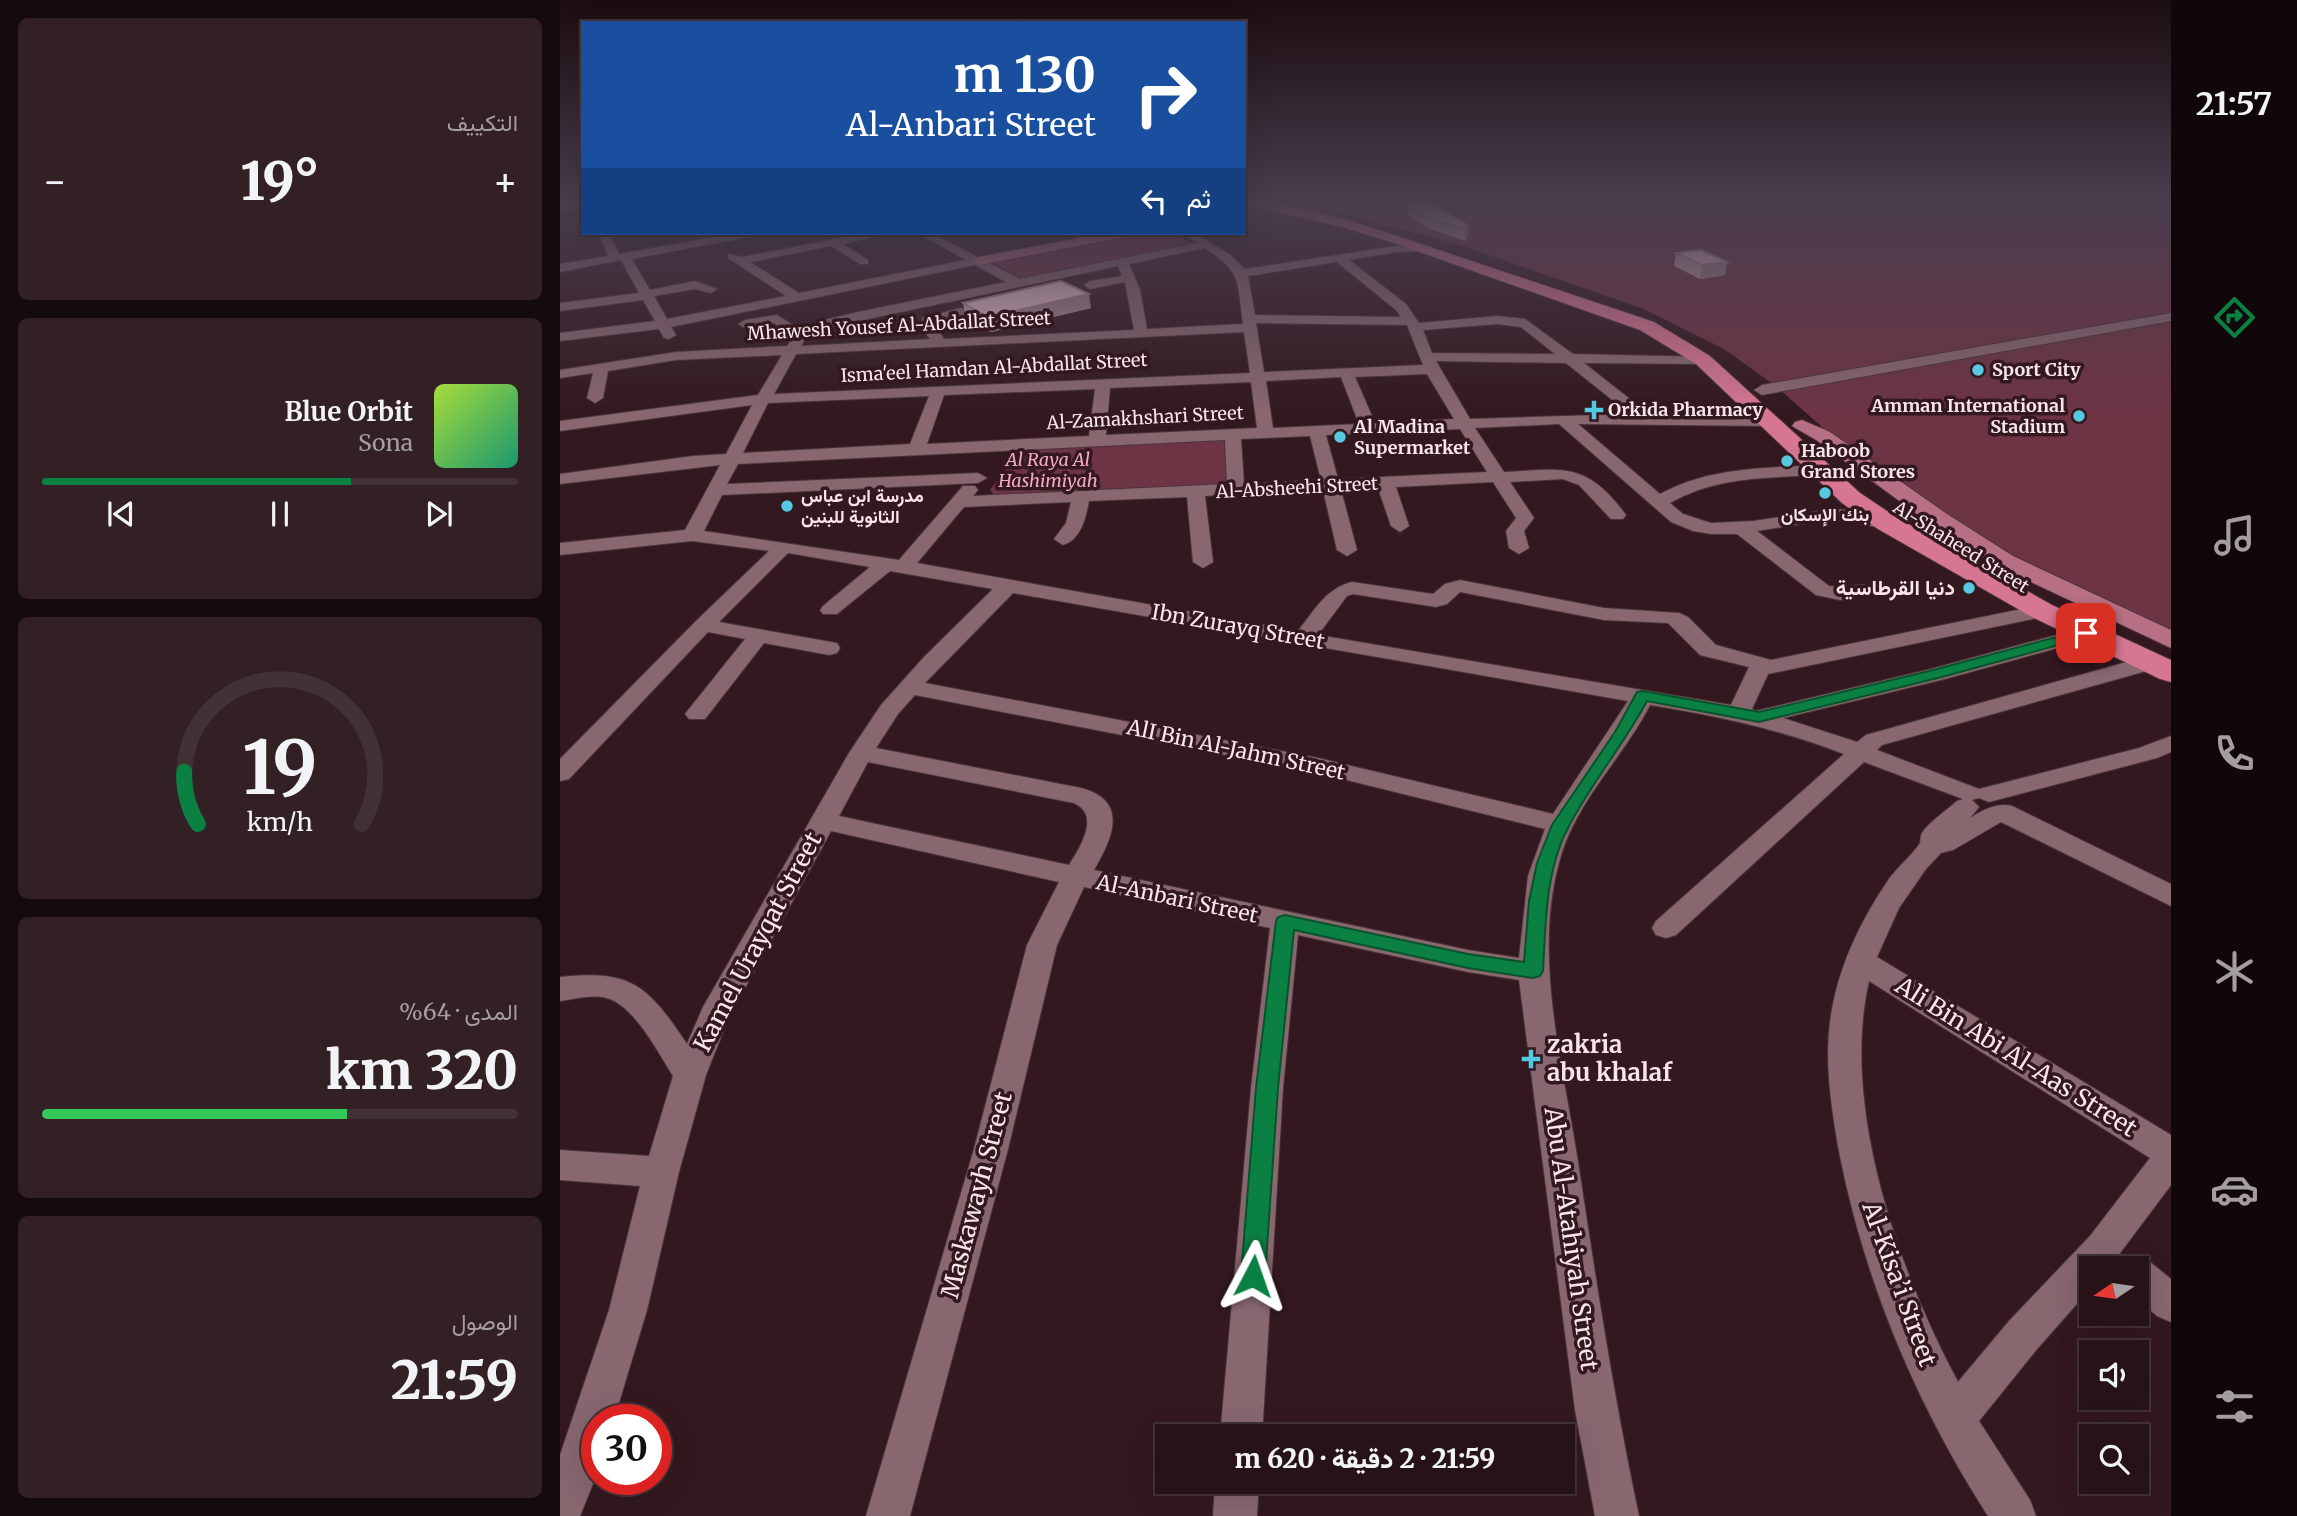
<!DOCTYPE html>
<html lang="ar">
<head>
<meta charset="utf-8">
<style>
	:root { --surface:#261217; --page:#322024; --text:#f1f3f6; --muted:#a49ea1; --line:#423236; --accent:#0b8043 }
	body { margin:0; font-family:Merriweather,Vazirmatn,serif; background:var(--page); color:var(--text); direction:rtl; height:100vh; display:flex; flex-direction:column; font-size:26px; white-space:nowrap }
	* { box-sizing:border-box; margin:0 }
	p { font-size:23px; color:var(--muted) }
	.icon { flex:none; width:38px; height:38px; fill:none; stroke:currentColor; stroke-width:2; stroke-linecap:round; stroke-linejoin:round }
	.map { position:relative; flex:1; overflow:hidden; direction:ltr }
	.details { display:flex; flex-direction:column; gap:18px; padding:18px; background:#150a0d; width:560px }
	.details>* { flex:none }
	.guide { position:absolute; left:21px; top:21px; width:665px; height:214px; border-radius:0px; box-shadow:0 7px 28px #0002,0 0 0 2px var(--line); direction:rtl; background:#1a4fa0; color:#fff; overflow:hidden }
	.needle { width:46px; rotate:257deg }
	.controls { position:absolute; left:1519px; top:1256px; display:grid; gap:14px }
	.controls a { display:grid; place-items:center; width:70px; height:70px; border-radius:0px; background:var(--surface); box-shadow:0 7px 28px #0002,0 0 0 2px var(--line); font-size:35px }
	.speed { position:absolute; left:21px; top:1404px; display:flex; gap:14px; font-size:35px; font-weight:700; text-align:center }
	.speed>* { display:grid; place-content:center; width:91px; height:91px; border-radius:50%; background:var(--surface); box-shadow:0 7px 28px #0002,0 0 0 2px var(--line); line-height:1 }
	.speed .limit { border:10px solid #d22; background:#fff; color:#111 }
	.pin { position:absolute; display:grid; place-items:center; width:60px; height:60px; color:#fff; margin:-30px; border-radius:14px; box-shadow:0 4px 10px #0006 }
	.me { position:absolute; width:77px; margin:-38px; rotate:4deg; stroke-linejoin:round; filter:drop-shadow(0 0 5px #0008) }
	.turn { display:flex; align-items:center; gap:24px; height:147px; padding:0 35px; font-size:32px }
	.turn .icon { width:91px; height:91px; stroke-width:2.5 }
	.turn b { display:block; font-size:49px; line-height:60px }
	.then { display:flex; align-items:center; height:66px; padding:0 35px; background:#0003; gap:14px; font-size:26px }
	.big { font-size:52px; font-weight:800; line-height:1.1 }
	.details .widget { flex:1; display:flex; flex-direction:column; justify-content:center; gap:10px; min-width:0; padding:0 24px; border-radius:10px; background:var(--page) }
	.details .dial { align-items:center; gap:0 }
	.dial svg { height:182px; overflow:visible; fill:none; stroke:var(--line); stroke-width:7; stroke-linecap:round; text-anchor:middle }
	.dial text { fill:var(--text); stroke:none }
	.song { display:flex; align-items:center; gap:21px }
	.cover { width:84px; height:84px; border-radius:10px; background:linear-gradient(135deg,hsl(80 70% 55%),hsl(160 70% 35%)) }
	.played { height:7px; border-radius:4px; background:linear-gradient(90deg,var(--accent) 65%,var(--line) 65%) }
	.keys { display:flex; justify-content:space-around; direction:ltr }
	.heat { display:flex; justify-content:space-between; align-items:center; font-size:38px; direction:ltr }
	.charge { height:10px; border-radius:5px; background:linear-gradient(90deg,#34c759 64%,var(--line) 0) }
	.trip { position:absolute; left:595px; top:1424px; width:420px; height:70px; border-radius:0px; background:var(--surface); box-shadow:0 7px 28px #0002,0 0 0 2px var(--line); font-weight:800; line-height:70px; text-align:center; direction:rtl }
	main { display:flex; flex:1; min-height:0 }
	.tabs { display:flex; flex-direction:column; width:126px; justify-content:space-around; align-items:center; background:#0f0709; color:var(--muted) }
	.tabs .icon { width:49px; height:49px }
	.tabs .active { color:var(--accent) }
	.tabs b { font-size:32px; color:var(--text) }
	.map>svg:first-child { display:block }
	.green { fill:#6d3444 }
	.lines { fill:none; stroke-linecap:round; stroke-linejoin:round }
	.minor-casing { stroke:#4a353a; stroke-width:2 }
	.major-casing { stroke:#4a353a; stroke-width:2 }
	.highway-casing { stroke:#4a353a; stroke-width:2 }
	.minor { fill:#88676f; fill-rule:evenodd }
	.major { fill:#b77083; fill-rule:evenodd }
	.highway { fill:#d67691; fill-rule:evenodd }
	.wall { fill:#c4a3aa }
	.shaded-wall { fill:#a0858b }
	.building { fill:#e4bec6; stroke:#a0858b; stroke-width:2 }
	.route { fill:#0b8043; stroke:#07532c; stroke-width:2 }
	.poi-dot { fill:#56c9e0; stroke:#33181f; stroke-width:2.5 }
	.labels { text-anchor:middle; stroke-width:7; stroke-linejoin:round; paint-order:stroke }
	.far-street-label { font-size:18px; fill:#f9e5e9; stroke:#33181f }
	.far-poi-label { font-size:18px; font-weight:bold; fill:#f9e5e9; stroke:#33181f; text-anchor:start }
	.far-park-label { font-size:18px; font-style:italic; fill:#f5aabd; stroke:#33181f }
	.poi-label { font-size:21px; font-weight:bold; fill:#f9e5e9; stroke:#33181f; text-anchor:end }
	.street-label { font-size:21px; fill:#f9e5e9; stroke:#33181f }
	.near-street-label { font-size:24px; fill:#f9e5e9; stroke:#33181f }
	.near-poi-label { font-size:24px; font-weight:bold; fill:#f9e5e9; stroke:#33181f; text-anchor:start }
</style>
</head>
<body>
<main>
<nav class="tabs">
<b>21:57</b>
<svg class="icon active" aria-label="directions" viewBox="0 0 24 24"><path d="M12 3l9 9-9 9-9-9zM9 14v-3h6M13 9l2 2-2 2"/></svg>
<svg class="icon" aria-label="music" viewBox="0 0 24 24"><path d="M9 18V5l10-2v13"/><circle cx="6" cy="18" r="3"/><circle cx="16" cy="16" r="3"/></svg>
<svg class="icon" aria-label="phone" viewBox="0 0 24 24"><path d="M5 4h4l2 5-3 2q2 4 5 5l2-3 5 2v4C11 20 4 13 5 4z"/></svg>
<svg class="icon" aria-label="climate" viewBox="0 0 24 24"><path d="M12 3v18M4 7l16 10M4 17L20 7"/></svg>
<svg class="icon" aria-label="car" viewBox="0 0 24 24"><path d="M5 17H2v-5l4-1 3-4h7l3 4 3 1v5h-3M9 17h6M6 11h13"/><circle cx="7" cy="17" r="2"/><circle cx="17" cy="17" r="2"/></svg>
<svg class="icon" aria-label="filters" viewBox="0 0 24 24"><path d="M4 7h16M4 17h16"/><circle cx="9" cy="7" r="2"/><circle cx="15" cy="17" r="2"/></svg>
</nav>
<div class="map">
<svg width="1611" height="1516" viewBox="0 0 1611 1516">
	<rect width="100%" height="100%" fill="#33181f"/>
	<path class="green" d="M740,200H1611V632L1455,558L1298,459L1217,387L1164,349L1084,309L903,246L754,206Z
		M572,233H607L633,243L462,279L429,261Z
		M675,440L679,486L444,496L433,494L430,490L460,451L492,447L497,449Z"/>
	<g class="lines">
		<g class="minor-casing">
			<path id="minor" d="M23,202V208L0,211V205Z
				M39,233H49L59,254L177,233H199L194,236L72,259L90,290L135,281L157,289L151,293L135,289L94,296L107,319L226,296L168,258V254L182,257L306,233H328L283,244L308,260V264H300L271,246L190,262L239,293L406,260L358,233H371L460,279L637,243L628,236L634,233L669,254L685,269L836,246H867L871,247V251L836,252L789,260L846,304L859,323L937,316L965,319L1013,354L1148,357V363L1143,364L1024,363L1089,414H1173L1209,416L1217,421L1209,426L1018,424L1100,494C1149,467 1205,468 1260,465L1269,470L1260,475C1208,478 1157,476 1110,503L1123,514L1151,523L1193,521L1273,509L1300,511L1334,519L1336,523L1327,529L1273,519L1197,531L1269,586C1284,589 1298,582 1312,586L1315,590L1312,594L1280,600L1256,595L1177,534H1151L1133,531L1111,522L999,424L915,428L944,472C1004,469 1026,461 1066,515L1063,519H1051L1019,485L1003,479L950,482L974,518L964,531L969,548L959,554L949,548L946,531L956,518L933,482L836,487L849,526L840,532L831,526L818,488L781,490L797,550L787,556L777,550L763,490L645,496L653,562L643,568L633,562L627,497L529,501C526,517 521,540 503,545L494,539L506,523L511,502L404,507L357,563L738,631C754,611 766,588 792,582L873,594L885,584L900,580L1044,608L1119,613L1128,617L1156,645L1211,660L1482,605L1489,607L1492,611L1489,615L1482,617L1208,674L1192,709L1196,711L1371,669L1526,627L1534,628L1537,633L1534,638L1385,679L1223,718L1297,742L1306,735L1581,658H1597L1600,663L1597,668L1322,745L1317,750L1419,789L1579,748L1611,736V752L1597,758L1429,802L1419,798L1412,800L1419,807L1410,818C1423,810 1437,802 1452,806L1611,884V906L1441,822L1393,850L1381,853L1366,869L1339,908L1317,957L1611,1135V1185L1548,1269H1531V1288L1477,1349L1419,1421L1470,1500L1476,1516H1428C1356,1404 1303,1278 1278,1146C1270,1099 1263,1051 1273,1004C1282,959 1303,917 1329,879C1336,869 1356,851 1360,843C1361,840 1360,836 1362,833C1370,821 1386,811 1397,801L1403,799L1304,762L1116,935L1106,938L1096,935L1092,928L1096,921L1284,754C1219,729 1158,716 1090,705C1063,758 1016,801 1000,859C972,956 1003,1064 1018,1162C1036,1281 1054,1399 1079,1516H1035L1015,1410L959,980L908,972L738,935L723,1088L702,1437H660L691,1088L710,928L524,887L497,945L448,1149L350,1516H306L414,1149L467,945L499,882L271,831L169,1017L146,1075L119,1172L87,1310L54,1419H37V1474L20,1516H0V1455L49,1310L80,1186L0,1180V1150L89,1156L113,1076C99,1054 76,1009 50,999C36,993 15,999 0,1001V977C72,969 88,986 127,1044L143,1007L289,753L321,705L364,657L433,589L330,571L277,614H263L260,610L263,606L310,567L228,553L159,622L277,643L280,648L277,653L269,655L204,643L145,719H129L125,714L185,639L148,632L9,779L0,781V759L136,621L209,551L132,541L0,555V543L125,530L160,465L0,484V474L133,456L166,454L192,405L0,431V421L198,395L222,355L116,360L48,371L43,398L35,403L27,398L33,373L0,378V370L116,352L227,346L233,337L214,323L185,328L178,324L185,320L217,315L241,330L260,321L298,312L446,282L415,265L111,327L116,335L109,339L104,338L99,329L0,341V333L95,321L83,300L0,311V303L79,293L61,260L0,272V264L48,256ZM645,248C683,273 677,282 683,324L587,329L580,290L569,264ZM777,262L836,310L841,317L695,315L688,276ZM558,266L562,276L530,281L524,285L530,289L565,282L574,330L384,339L374,323L406,315V309L401,308L362,318L361,327L370,339L241,346L245,339L270,327ZM696,323L847,325L863,365L704,372ZM937,324L961,327L995,354L872,353L863,330ZM684,332L690,373L214,394L236,354ZM876,361L1006,363L1070,414L910,419ZM867,374L894,419L815,423L795,377ZM781,377L799,424L713,428L706,381ZM691,382L697,428L546,435L550,388ZM535,389L529,436L367,444L384,395ZM369,396L350,444L183,453L208,403ZM900,429L927,472L778,479L766,435ZM750,436L761,480L684,484L681,439ZM665,440L667,484L413,496L418,490L415,486H403L339,560L144,531L162,495L418,483L427,478L418,473L167,484L178,464ZM900,592L1044,620L1108,623L1140,655L1189,667L1171,705L758,635L787,596L793,594L876,607L887,604ZM453,593L1068,701L993,814L758,758L365,683ZM355,695L758,773L985,829L968,876L959,958L908,950L534,870C552,839 570,801 521,788L316,748L338,714ZM308,762L514,803C541,815 520,848 509,865L279,816ZM1309,981L1590,1158L1530,1236L1449,1321L1398,1382C1339,1272 1280,1106 1309,981Z
				M509,233H524L534,238L528,241Z
				M1611,313V321L1202,395L1194,390L1202,385Z
				M1577,1257L1590,1262L1611,1279V1322L1597,1316L1577,1299V1269H1561L1564,1262Z
				M655,1482H699L697,1516H653Z"/>
		</g>
		<g class="major-casing">
			<path id="major" d="M545,233H572L565,237L419,265L412,261L419,257Z
				M1242,420L1270,432L1387,514L1453,556L1611,630V648L1437,566L1371,524L1256,440L1232,426L1235,422Z"/>
		</g>
		<g class="highway-casing">
			<path id="highway" d="M684,200H706L792,221L1094,322L1150,356L1300,493L1336,517L1492,605L1611,660V682L1600,679L1472,617L1318,529L1282,503L1136,364L1080,330L837,244L782,227L684,204Z"/>
		</g>
		<use href="#minor" class="minor"/>
		<use href="#major" class="major"/>
		<use href="#highway" class="highway"/>
	</g>
	<path class="wall" d="M848,206L908,225V236L905,241L870,229L848,216Z
		M1116,253L1167,262L1165,275L1140,279L1114,266Z
		M403,303L531,308L431,332L406,318Z"/>
	<path class="shaded-wall" d="M908,225V236L905,241V230Z
		M1167,262L1165,275L1140,279L1142,265Z
		M529,294L531,308L431,332L428,317Z"/>
	<path class="building" d="M870,203L908,225L905,230L870,218L848,206Z
		M1141,250L1167,262L1142,265L1116,253Z
		M501,281L529,294L428,317L403,303Z"/>
	<linearGradient id="sky" x2="0" y2="1"><stop stop-color="#1c0d11"/><stop offset="0.49" stop-color="#4a3d4d"/><stop offset="1" stop-color="#4a3d4d" stop-opacity="0"/></linearGradient>
	<rect width="1611" height="412" fill="url(#sky)"/>
	<path class="route" d="M1526,629L1533,633L1531,636L1382,677L1199,722L1087,701C1064,744 1033,781 1010,824C985,868 986,922 983,971L980,976L973,978L908,968L734,930L718,1088L705,1276L702,1284L693,1287L684,1284L681,1276L696,1088L716,921L718,917L725,915L908,954L964,962L969,901L977,863L992,825L1055,732L1077,692L1083,691L1199,712L1373,670Z"/>
	<g class="poi-dot">
		<circle cx="1418" cy="370" r="7"/>
		<path d="M1030.5 399.5h7v7h7v7h-7v7h-7v-7h-7v-7h7z"/>
		<circle cx="1519" cy="416" r="7"/>
		<circle cx="780" cy="437" r="7"/>
		<circle cx="1227" cy="461" r="7"/>
		<circle cx="1265" cy="493" r="7"/>
		<circle cx="227" cy="506" r="7"/>
		<circle cx="1409" cy="588" r="7"/>
		<path d="M967.5 1048.5h7v7h7v7h-7v7h-7v-7h-7v-7h7z"/>
	</g>
	<g class="labels">
		<g class="far-street-label">
			<text transform="translate(339 326) rotate(-3)" y="6">Mhawesh Yousef Al-Abdallat Street</text>
			<text transform="translate(434 368) rotate(-3)" y="6">Isma'eel Hamdan Al-Abdallat Street</text>
			<text transform="translate(585 418) rotate(-3)" y="6">Al-Zamakhshari Street</text>
			<text transform="translate(737 488) rotate(-3)" y="6">Al-Absheehi Street</text>
			<text transform="translate(1401 547) rotate(32)" y="6">Al-Shaheed Street</text>
		</g>
		<g class="far-poi-label">
			<text x="1432" y="376">Sport City</text>
			<text x="1505" y="412" text-anchor="end">Amman International<tspan x="1505" dy="21">Stadium</tspan></text>
			<text x="1048" y="416">Orkida Pharmacy</text>
			<text x="794" y="433">Al Madina<tspan x="794" dy="21">Supermarket</tspan></text>
			<text x="1241" y="457">Haboob<tspan x="1241" dy="21">Grand Stores</tspan></text>
			<text x="241" y="502">مدرسة ابن عباس<tspan x="241" dy="21">الثانوية للبنين</tspan></text>
			<text x="1265" y="521" text-anchor="middle">بنك الإسكان</text>
		</g>
		<g class="far-park-label">
			<text x="488" y="466">Al Raya Al<tspan x="488" dy="21">Hashimiyah</tspan></text>
		</g>
		<g class="poi-label">
			<text x="1395" y="595">دنيا القرطاسية</text>
		</g>
		<g class="street-label">
			<text transform="translate(678 627) rotate(10)" y="7">Ibn Zurayq Street</text>
			<text transform="translate(676 750) rotate(12)" y="7">AlI Bin Al-Jahm Street</text>
			<text transform="translate(617 899) rotate(12)" y="7">Al-Anbari Street</text>
		</g>
		<g class="near-street-label">
			<text transform="translate(198 942) rotate(-62)" y="8">Kamel Urayqat Street</text>
			<text transform="translate(1456 1057) rotate(32)" y="8">Ali Bin Abi Al-Aas Street</text>
			<text transform="translate(417 1195) rotate(-75)" y="8">Maskawayh Street</text>
			<text transform="translate(1011 1239) rotate(82)" y="8">Abu Al-Atahiyah Street</text>
			<text transform="translate(1339 1284) rotate(70)" y="8">Al-Kisa’i Street</text>
		</g>
		<g class="near-poi-label">
			<text x="987" y="1053">zakria<tspan x="987" dy="28">abu khalaf</tspan></text>
		</g>
	</g>
</svg>
<div class="controls">
<a><svg class="needle" viewBox="-14 -14 28 28"><path d="M0-13l5 13h-10z" fill="#e53935"/><path d="M0 13l5-13h-10z" fill="#a49ea1"/></svg></a>
<a><svg class="icon" aria-label="sound" viewBox="0 0 24 24"><path d="M4 9h4l5-4v14l-5-4H4zM17 9q2 3 0 6"/></svg></a>
<a><svg class="icon" aria-label="search" viewBox="0 0 24 24"><circle cx="10" cy="10" r="6"/><path d="M15 15l6 6"/></svg></a>
</div>
<div class="speed"><div class="limit">30</div></div>
<div class="pin" style="left:1526px;top:633px;background:#d93025"><svg class="icon" aria-label="arrive" viewBox="0 0 24 24"><path d="M6 21V4h12l-3 4 3 4H6"/></svg></div>
<svg class="me" style="left:693px;top:1276px" viewBox="-20 -20 40 40"><path d="M0-17L14 15 0 8-14 15z" fill="#0b8043" stroke="#fff" stroke-width="4"/></svg>
<div class="trip">21:59 · 2 دقيقة · 620 m</div>
<div class="guide">
<div class="turn"><svg class="icon" aria-label="right" viewBox="0 0 24 24"><path d="M7 20v-9h11M14 6l5 5-5 5"/></svg><div><b>130 m</b>Al-Anbari Street</div></div>
<div class="then">ثم<svg class="icon" aria-label="left" viewBox="0 0 24 24"><path d="M17 20v-9H6M10 6l-5 5 5 5"/></svg></div>
</div>
</div>
<section class="details">
<div class="widget"><p>التكييف</p>
<div class="heat"><a>−</a><b class="big">19°</b><a>+</a></div>
</div>
<div class="widget">
<div class="song"><i class="cover"></i><div><b>Blue Orbit</b><p>Sona</p></div></div>
<div class="played"></div>
<div class="keys"><svg class="icon" aria-label="previous" viewBox="0 0 24 24"><path d="M18 5L8 12l10 7zM5 5v14"/></svg><svg class="icon" aria-label="pause" viewBox="0 0 24 24"><path d="M8 5v14M16 5v14"/></svg><svg class="icon" aria-label="next" viewBox="0 0 24 24"><path d="M6 5l10 7-10 7zM19 5v14"/></svg></div>
</div>
<div class="widget dial"><svg viewBox="0 0 100 80">
<path d="M14 69A42 42 0 1 1 86 69"/>
<path d="M14 69A42 42 0 0 1 8 46" stroke="#0b8043"/>
<text x="50" y="56" font-size="32" font-weight="700">19</text>
<text x="50" y="72" font-size="11">km/h</text>
</svg></div>
<div class="widget"><p>المدى · 64%</p><b class="big">320 km</b><div class="charge"></div></div>
<div class="widget"><p>الوصول</p><b class="big">21:59</b></div>
</section>
</main>
</body>
</html>
